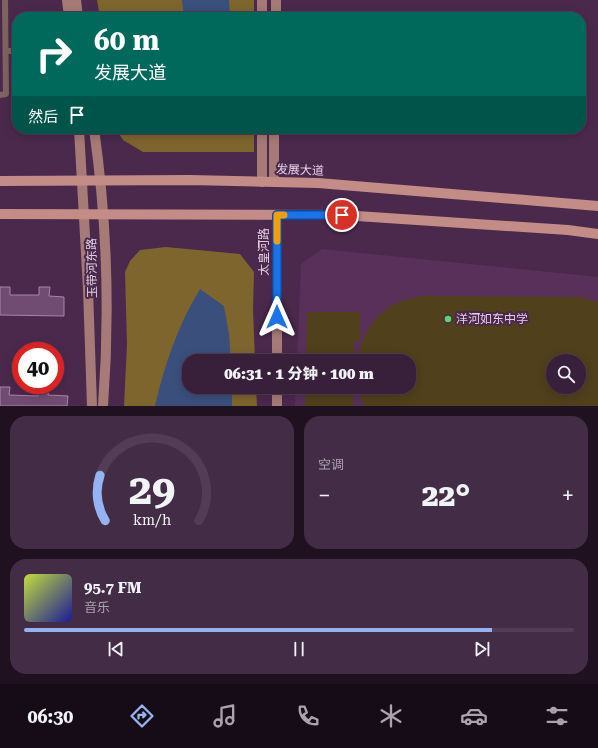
<!DOCTYPE html>
<html lang="zh">
<head>
<meta charset="utf-8">
<style>
	:root { --surface:#381f3a; --page:#432c45; --text:#f1f3f6; --muted:#aba2af; --line:#523d54; --accent:#95b2f1 }
	body { margin:0; font-family:"Roboto Serif","Noto Sans SC",serif; background:var(--page); color:var(--text); height:100vh; display:flex; flex-direction:column; font-size:15px; white-space:nowrap }
	* { box-sizing:border-box; margin:0 }
	p { font-size:13px; color:var(--muted) }
	.icon { flex:none; width:22px; height:22px; fill:none; stroke:currentColor; stroke-width:2; stroke-linecap:round; stroke-linejoin:round }
	.map { position:relative; height:406px; overflow:hidden }
	.sheet { display:flex; flex-direction:column; gap:10px; padding:10px; background:#1f1120; flex:1 }
	.sheet>* { flex:none }
	.top-card { position:absolute; left:12px; top:12px; width:574px; height:122px; border-radius:16px; box-shadow:0 2px 10px #0003,0 0 0 1px var(--line); background:#00695c; color:#fff; overflow:hidden }
	.tools { position:absolute; left:546px; top:354px; display:grid; gap:8px }
	.tools a { display:grid; place-items:center; width:40px; height:40px; border-radius:50%; background:var(--surface); box-shadow:0 2px 10px #0003,0 0 0 1px var(--line); font-size:20px }
	.speed { position:absolute; left:12px; top:342px; display:flex; gap:8px; font-size:20px; font-weight:700; text-align:center }
	.speed>* { display:grid; place-content:center; width:52px; height:52px; border-radius:50%; background:var(--surface); box-shadow:0 2px 10px #0003,0 0 0 1px var(--line); line-height:1 }
	.speed .limit { border:6px solid #d22; background:#fff; color:#111 }
	.pin { position:absolute; display:grid; place-items:center; width:34px; height:34px; color:#fff; margin:-17px; border:2px solid #fff; border-radius:50%; box-shadow:0 1px 4px #0007 }
	.me { position:absolute; width:44px; margin:-22px; rotate:0deg; stroke-linejoin:round; filter:drop-shadow(0 0 3px #0008) }
	.turn { display:flex; align-items:center; gap:14px; height:84px; padding:0 16px; font-size:18px }
	.turn .icon { width:52px; height:52px; stroke-width:2.5 }
	.turn b { display:block; font-size:28px; line-height:34px }
	.then { display:flex; align-items:center; height:38px; padding:0 16px; background:#0003; gap:8px; font-size:15px }
	.big { font-size:30px; font-weight:800; line-height:1.1 }
	.sheet .widget { flex:1; display:flex; flex-direction:column; justify-content:center; gap:6px; min-width:0; padding:0 14px; border-radius:16px; background:var(--page) }
	.sheet .dial { align-items:center; gap:0 }
	.dial svg { height:104px; overflow:visible; fill:none; stroke:var(--line); stroke-width:7; stroke-linecap:round; text-anchor:middle }
	.dial text { fill:var(--text); stroke:none }
	.song { display:flex; align-items:center; gap:12px }
	.cover { width:48px; height:48px; border-radius:6px; background:linear-gradient(135deg,hsl(70 70% 55%),hsl(240 70% 35%)) }
	.played { height:4px; border-radius:2px; background:linear-gradient(90deg,var(--accent) 85%,var(--line) 85%) }
	.keys { display:flex; justify-content:space-around; direction:ltr }
	.heat { display:flex; justify-content:space-between; align-items:center; font-size:22px; direction:ltr }
	.sheet .tiles { flex:1; display:grid; gap:10px; grid-template-columns:1fr 1fr }
	.widget:last-child { grid-column:span 2 }
	.trip { position:absolute; left:182px; top:354px; width:234px; height:40px; border-radius:16px; background:var(--surface); box-shadow:0 2px 10px #0003,0 0 0 1px var(--line); font-weight:800; line-height:40px; text-align:center }
	.tab-bar { display:flex; height:64px; justify-content:space-around; align-items:center; background:#160c17; color:var(--muted) }
	.tab-bar .icon { width:28px; height:28px }
	.tab-bar .selected { color:var(--accent) }
	.tab-bar b { font-size:18px; color:var(--text) }
	.map>svg:first-child { display:block }
	.built { fill:#583059; fill-rule:evenodd }
	.green { fill:#50401c; fill-rule:evenodd }
	.forest { fill:#7e652d }
	.water { fill:#3b4f7d }
	.building { fill:#714c72; stroke:#ab83ac }
	.lines { fill:none; stroke-linecap:round; stroke-linejoin:round }
	.lane { stroke:#7f6360; stroke-width:6 }
	.secondary { stroke:#a67a76; stroke-width:10 }
	.primary { stroke:#c38c86; stroke-width:10 }
	.route-casing { stroke:#114b97; stroke-width:10 }
	.route { stroke:#1a73e8; stroke-width:7 }
	.slow { stroke:#f59e0b; stroke-width:7 }
	.poi-dot { fill:#5ed56c; stroke:#4b294d; stroke-width:1.5 }
	.labels { text-anchor:middle; stroke-width:4; stroke-linejoin:round; paint-order:stroke }
	.street-label { font-size:12px; fill:#e4cee4; stroke:#4b294d }
	.poi-label { font-size:12px; fill:#e4cee4; stroke:#4b294d; text-anchor:start }
</style>
</head>
<body>
<div class="map">
<svg width="598" height="406" viewBox="0 0 598 406">
	<rect width="100%" height="100%" fill="#4b294d"/>
	<path class="built" d="M322,249L598,277V406H295L296,387H409V361H297L301,264ZM553,361H579V387H553Z"/>
	<path class="green" d="M421,296L581,297L598,302V406H364L357,387H409V361H357C361,339 371,318 391,306C399,300 412,299 421,296ZM553,361H579V387H553Z
		M307,312H360V341H354V361H306Z
		M305,387H353V406H305Z"/>
	<path class="forest" d="M97,0H254V17H100Z
		M116,129H254V152H143L123,140Z
		M166,247L240,254L254,272L253,310L255,361H189V387H256L257,406H124L127,344L125,272L130,261L140,250Z"/>
	<path class="water" d="M182,0H229L230,17H184Z
		M200,289L224,306L229,334L231,361H189V387H232V406H155C164,366 178,325 200,289Z"/>
	<path class="building" d="M0,287H10V295H39V287H50L49,296L64,297V316L0,315Z
		M0,387H10L9,395L38,396L39,388H49L48,395L68,396L67,406H0Z"/>
	<g class="lines">
		<path class="lane" d="M6,51H17
			M0,95L6,94L5,0"/>
		<path class="secondary" d="M67,0L69,17
			M76,0L78,17
			M262,17V0
			M276,17V0
			M79,129L88,289L92,406
			M94,129C107,221 110,314 103,406
			M262,182V129
			M274,182V129
			M277,215V361
			M277,387V406"/>
		<path class="primary" d="M0,181L190,180L318,183L598,206
			M0,214L342,215L568,230L598,234"/>
	</g>
	<g class="lines">
		<g class="route-casing">
			<path id="route" d="M277,317V215H342"/>
		</g>
		<use href="#route" class="route"/>
		<path class="slow" d="M277,241V215H284"/>
	</g>
	<circle class="poi-dot" cx="448" cy="319" r="4"/>
	<g class="labels">
		<g class="street-label">
			<text transform="translate(300 170) rotate(2)" y="4">发展大道</text>
			<text transform="translate(264 252) rotate(-90)" y="4">太皇河路</text>
			<text transform="translate(92 268) rotate(-91)" y="4">玉带河东路</text>
		</g>
		<g class="poi-label">
			<text x="456" y="323">洋河如东中学</text>
		</g>
	</g>
</svg>
<div class="tools">
<a><svg class="icon" aria-label="search" viewBox="0 0 24 24"><circle cx="10" cy="10" r="6"/><path d="M15 15l6 6"/></svg></a>
</div>
<div class="speed"><div class="limit">40</div></div>
<div class="pin" style="left:342px;top:215px;background:#d93025"><svg class="icon" aria-label="arrive" viewBox="0 0 24 24"><path d="M6 21V4h12l-3 4 3 4H6"/></svg></div>
<svg class="me" style="left:277px;top:317px" viewBox="-20 -20 40 40"><path d="M0-17L14 15 0 8-14 15z" fill="#1a73e8" stroke="#fff" stroke-width="4"/></svg>
<div class="trip">06:31 · 1 分钟 · 100 m</div>
<div class="top-card">
<div class="turn"><svg class="icon" aria-label="right" viewBox="0 0 24 24"><path d="M7 20v-9h11M14 6l5 5-5 5"/></svg><div><b>60 m</b>发展大道</div></div>
<div class="then">然后<svg class="icon" aria-label="arrive" viewBox="0 0 24 24"><path d="M6 21V4h12l-3 4 3 4H6"/></svg></div>
</div>
</div>
<section class="sheet">
<div class="tiles">
<div class="widget dial"><svg viewBox="0 0 100 80">
<path d="M14 69A42 42 0 1 1 86 69"/>
<path d="M14 69A42 42 0 0 1 10 34" stroke="#95b2f1"/>
<text x="50" y="56" font-size="32" font-weight="700">29</text>
<text x="50" y="72" font-size="11">km/h</text>
</svg></div>
<div class="widget"><p>空调</p>
<div class="heat"><a>−</a><b class="big">22°</b><a>+</a></div>
</div>
<div class="widget">
<div class="song"><i class="cover"></i><div><b>95.7 FM</b><p>音乐</p></div></div>
<div class="played"></div>
<div class="keys"><svg class="icon" aria-label="previous" viewBox="0 0 24 24"><path d="M18 5L8 12l10 7zM5 5v14"/></svg><svg class="icon" aria-label="pause" viewBox="0 0 24 24"><path d="M8 5v14M16 5v14"/></svg><svg class="icon" aria-label="next" viewBox="0 0 24 24"><path d="M6 5l10 7-10 7zM19 5v14"/></svg></div>
</div>
</div>
</section>
<nav class="tab-bar">
<b>06:30</b>
<svg class="icon selected" aria-label="directions" viewBox="0 0 24 24"><path d="M12 3l9 9-9 9-9-9zM9 14v-3h6M13 9l2 2-2 2"/></svg>
<svg class="icon" aria-label="music" viewBox="0 0 24 24"><path d="M9 18V5l10-2v13"/><circle cx="6" cy="18" r="3"/><circle cx="16" cy="16" r="3"/></svg>
<svg class="icon" aria-label="phone" viewBox="0 0 24 24"><path d="M5 4h4l2 5-3 2q2 4 5 5l2-3 5 2v4C11 20 4 13 5 4z"/></svg>
<svg class="icon" aria-label="climate" viewBox="0 0 24 24"><path d="M12 3v18M4 7l16 10M4 17L20 7"/></svg>
<svg class="icon" aria-label="car" viewBox="0 0 24 24"><path d="M5 17H2v-5l4-1 3-4h7l3 4 3 1v5h-3M9 17h6M6 11h13"/><circle cx="7" cy="17" r="2"/><circle cx="17" cy="17" r="2"/></svg>
<svg class="icon" aria-label="filters" viewBox="0 0 24 24"><path d="M4 7h16M4 17h16"/><circle cx="9" cy="7" r="2"/><circle cx="15" cy="17" r="2"/></svg>
</nav>
</body>
</html>
